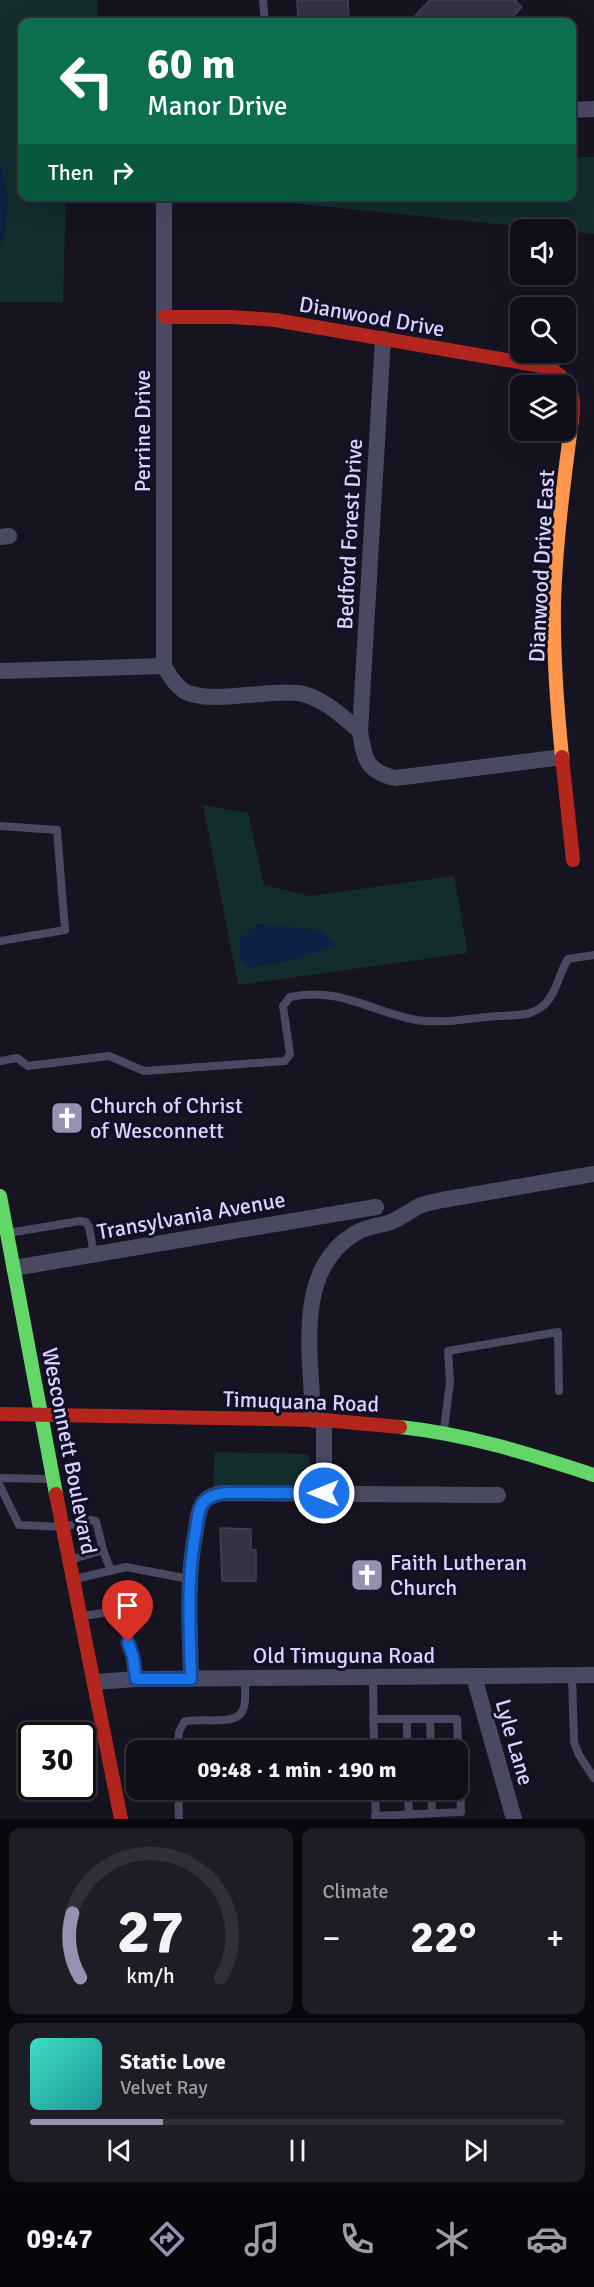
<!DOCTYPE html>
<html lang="en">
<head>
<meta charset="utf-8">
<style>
	:root { --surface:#100f19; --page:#1e1d26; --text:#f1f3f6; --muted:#9c9ca2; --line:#302f38; --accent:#9591b1 }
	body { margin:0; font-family:Signika,sans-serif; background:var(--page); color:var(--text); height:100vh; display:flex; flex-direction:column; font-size:22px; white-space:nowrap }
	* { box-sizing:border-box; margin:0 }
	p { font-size:20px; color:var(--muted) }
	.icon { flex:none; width:33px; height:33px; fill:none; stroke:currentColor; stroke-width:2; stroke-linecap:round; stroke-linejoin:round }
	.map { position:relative; height:1819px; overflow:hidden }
	.panel { display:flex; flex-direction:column; gap:9px; padding:9px; background:#09080e; flex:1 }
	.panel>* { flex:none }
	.hud { position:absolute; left:18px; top:18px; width:558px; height:183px; border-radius:12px; box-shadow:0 6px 24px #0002,0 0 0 2px var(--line); background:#0b6e4f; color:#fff; overflow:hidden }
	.tools { position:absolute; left:510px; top:219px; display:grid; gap:12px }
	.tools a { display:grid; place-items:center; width:66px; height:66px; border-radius:12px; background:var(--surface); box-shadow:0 6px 24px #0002,0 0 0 2px var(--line); font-size:30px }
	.speed { position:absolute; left:18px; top:1722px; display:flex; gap:12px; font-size:30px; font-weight:700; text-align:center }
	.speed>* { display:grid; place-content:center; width:78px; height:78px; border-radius:50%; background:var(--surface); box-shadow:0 6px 24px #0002,0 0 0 2px var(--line); line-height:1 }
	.speed .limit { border:3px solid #111; border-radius:9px; background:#fff; color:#111 }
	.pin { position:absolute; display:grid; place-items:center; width:51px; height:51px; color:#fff; margin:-62px -26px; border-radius:50% 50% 50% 0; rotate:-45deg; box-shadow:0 0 6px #0007 }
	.pin .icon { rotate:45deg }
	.me { position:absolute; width:66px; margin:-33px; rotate:270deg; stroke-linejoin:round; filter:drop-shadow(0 0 4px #0008) }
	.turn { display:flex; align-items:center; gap:21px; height:126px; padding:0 30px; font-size:27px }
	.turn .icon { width:78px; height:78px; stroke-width:2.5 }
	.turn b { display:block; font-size:42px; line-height:51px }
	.then { display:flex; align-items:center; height:57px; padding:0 30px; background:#0003; gap:12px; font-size:22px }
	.big { font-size:45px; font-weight:700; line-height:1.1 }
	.panel .widget { flex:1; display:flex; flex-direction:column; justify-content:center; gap:9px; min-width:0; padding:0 21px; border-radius:12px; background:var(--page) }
	.panel .dial { align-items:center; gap:0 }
	.dial svg { height:156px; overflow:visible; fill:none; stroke:var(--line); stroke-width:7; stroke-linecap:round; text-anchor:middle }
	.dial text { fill:var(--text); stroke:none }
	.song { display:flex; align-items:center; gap:18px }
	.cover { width:72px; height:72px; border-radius:9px; background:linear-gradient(135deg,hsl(170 70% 55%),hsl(180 70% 35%)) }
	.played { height:6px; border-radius:3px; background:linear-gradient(90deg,var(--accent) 25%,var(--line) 25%) }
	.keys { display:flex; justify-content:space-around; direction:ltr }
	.heat { display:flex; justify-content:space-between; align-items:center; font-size:33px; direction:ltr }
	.panel .tiles { flex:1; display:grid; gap:9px; grid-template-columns:1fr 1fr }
	.widget:last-child { grid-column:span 2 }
	.trip { position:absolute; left:126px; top:1740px; width:342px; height:60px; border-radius:12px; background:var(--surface); box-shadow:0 6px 24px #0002,0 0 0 2px var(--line); font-weight:700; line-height:60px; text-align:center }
	.dock { display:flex; height:96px; justify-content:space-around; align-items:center; background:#06060a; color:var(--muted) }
	.dock .icon { width:42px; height:42px }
	.dock .selected { color:var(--accent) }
	.dock b { font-size:27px; color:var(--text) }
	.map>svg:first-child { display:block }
	.green { fill:#132c2d; fill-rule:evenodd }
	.water { fill:#0d2144 }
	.building { fill:#343243; stroke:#433f54; stroke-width:1.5 }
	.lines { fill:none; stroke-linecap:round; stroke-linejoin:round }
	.lane { stroke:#4a4962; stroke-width:8 }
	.street { stroke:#4a4962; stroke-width:16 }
	.fast { stroke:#63d668; stroke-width:14 }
	.slow { stroke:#ff974d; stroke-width:14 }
	.jam { stroke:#b3261e; stroke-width:14 }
	.route-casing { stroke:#114b97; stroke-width:15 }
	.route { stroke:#1a73e8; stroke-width:10 }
	.labels { text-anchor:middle; stroke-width:6; stroke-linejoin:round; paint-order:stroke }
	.street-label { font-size:22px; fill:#d9d4ff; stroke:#130f26 }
	.poi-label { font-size:22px; fill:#d9d4ff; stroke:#130f26; text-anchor:start }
</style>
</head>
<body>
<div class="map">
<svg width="594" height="1819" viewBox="0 0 594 1819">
	<rect width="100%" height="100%" fill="#161421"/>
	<path class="green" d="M0,0H97L98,22H22V196L66,197L63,302H0V246L3,241L8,199L0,164Z
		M572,157H594V234L290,203L289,197L572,196Z
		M203,805L248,813L264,885L310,896L454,876L468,953L238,985ZM335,945L288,961L249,967L240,956Z
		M215,1452L308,1454L311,1465L309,1477L298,1485L213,1486Z"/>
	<path class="water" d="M0,164L8,199L3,241L0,246Z
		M258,924L320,930L336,946L288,961L248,967L240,957V939Z"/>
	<path class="building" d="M297,0H348L349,22H298Z
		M430,0H515L522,7L508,22H409Z
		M220,1528L251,1529V1550H256V1581H222Z"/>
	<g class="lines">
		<path class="lane" d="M263,0L265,22
			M0,826L57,830L65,930L0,941
			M0,1061L17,1058L28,1066L109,1056L144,1071L285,1061L290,1054L283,1006L290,997C338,987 367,1009 411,1019C439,1025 469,1018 498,1016C515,1015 532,1017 545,1004C557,992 559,973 568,959L594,955
			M8,1233L80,1221L86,1222L89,1227L94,1254
			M444,1429L450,1382L448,1351L558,1332L559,1391
			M0,1478L51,1479
			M0,1486L19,1525L64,1527L90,1520L96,1521L103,1550
			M70,1560L103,1550L111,1571
			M75,1579L126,1567L189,1579
			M82,1616L118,1611L133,1657L136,1679
			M572,1676L574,1742L579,1755L594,1778
			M373,1678L374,1750
			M373,1719H457L461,1812L375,1816
			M407,1719V1750
			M430,1719L431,1750
			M178,1750L179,1732L184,1722C201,1716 239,1729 244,1707C246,1698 245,1688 245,1679
			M178,1790L179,1819
			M375,1790L376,1819
			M408,1790L409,1815
			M431,1790L432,1813"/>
		<path class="street" d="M572,110L594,109
			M0,537L9,536
			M164,666V196
			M164,666C170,676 174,684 184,691C208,705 269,689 298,693C321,696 343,717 360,731C364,758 366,772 396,778L562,757
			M0,671L164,666
			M360,731L383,339
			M14,1268L376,1207
			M313,1420C312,1359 292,1270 356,1233C367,1226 379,1226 391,1222C401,1218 410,1211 419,1206C426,1203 434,1202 442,1200L594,1174
			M324,1493V1420
			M474,1677L514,1819
			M191,1679C190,1629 186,1580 196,1530C197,1521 198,1511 203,1503C208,1496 216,1494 223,1493L498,1495
			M95,1682L136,1679L594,1675"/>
		<path class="fast" d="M0,1196L56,1494
			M400,1427C467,1434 530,1454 594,1475"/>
		<path class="slow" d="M562,757C557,706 553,654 554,602C556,540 564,480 572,419"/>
		<path class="jam" d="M165,317H232L275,320L547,367C569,377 576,396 572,419
			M562,757L573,860
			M0,1414L324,1420L400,1427
			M56,1494L121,1819"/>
	</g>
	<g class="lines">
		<g class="route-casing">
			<path id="route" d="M128,1642L133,1657L136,1679H191C190,1629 186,1580 196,1530C197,1521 198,1510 203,1503C208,1496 216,1495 224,1493H324"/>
		</g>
		<use href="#route" class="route"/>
	</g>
	<defs>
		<g id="church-square" transform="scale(1.725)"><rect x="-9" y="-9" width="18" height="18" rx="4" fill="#9591b1" stroke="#130f26"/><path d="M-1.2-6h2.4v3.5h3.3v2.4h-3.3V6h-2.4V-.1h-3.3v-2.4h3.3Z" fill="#fff"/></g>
	</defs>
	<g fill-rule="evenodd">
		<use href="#church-square" x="67" y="1118"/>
		<use href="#church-square" x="367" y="1575"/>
	</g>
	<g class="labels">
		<g class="street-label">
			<text transform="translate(372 316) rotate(10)" y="8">Dianwood Drive</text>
			<text transform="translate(142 431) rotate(-90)" y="8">Perrine Drive</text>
			<text transform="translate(349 534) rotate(-87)" y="8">Bedford Forest Drive</text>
			<text transform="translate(541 566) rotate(-87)" y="8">Dianwood Drive East</text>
			<text transform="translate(191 1215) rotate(-10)" y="8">Transylvania Avenue</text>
			<text transform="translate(301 1401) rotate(2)" y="8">Timuquana Road</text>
			<text transform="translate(70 1451) rotate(79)" y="8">Wesconnett Boulevard</text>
			<text x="344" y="1663">Old Timuguna Road</text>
			<text transform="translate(515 1742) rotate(74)" y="8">Lyle Lane</text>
		</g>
		<g class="poi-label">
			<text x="90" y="1113">Church of Christ<tspan x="90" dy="25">of Wesconnett</tspan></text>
			<text x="390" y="1570">Faith Lutheran<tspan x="390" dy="25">Church</tspan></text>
		</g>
	</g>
</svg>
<div class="tools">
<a><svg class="icon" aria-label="sound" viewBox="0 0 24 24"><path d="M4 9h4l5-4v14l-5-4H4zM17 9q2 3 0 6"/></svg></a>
<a><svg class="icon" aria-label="search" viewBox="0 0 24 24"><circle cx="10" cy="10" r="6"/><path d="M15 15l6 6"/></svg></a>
<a><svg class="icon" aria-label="layers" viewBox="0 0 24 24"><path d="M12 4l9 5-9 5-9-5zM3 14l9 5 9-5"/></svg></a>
</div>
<div class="speed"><div class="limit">30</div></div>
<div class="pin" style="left:128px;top:1642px;background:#d93025"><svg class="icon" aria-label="arrive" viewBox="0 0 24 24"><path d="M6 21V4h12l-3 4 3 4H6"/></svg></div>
<svg class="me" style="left:324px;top:1493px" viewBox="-20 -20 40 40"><circle r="17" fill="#1a73e8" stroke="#fff" stroke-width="3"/><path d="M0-11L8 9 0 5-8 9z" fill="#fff"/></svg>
<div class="trip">09:48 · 1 min · 190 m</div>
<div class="hud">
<div class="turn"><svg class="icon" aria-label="left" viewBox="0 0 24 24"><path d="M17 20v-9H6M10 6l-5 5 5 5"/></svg><div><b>60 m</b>Manor Drive</div></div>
<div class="then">Then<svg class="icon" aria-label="right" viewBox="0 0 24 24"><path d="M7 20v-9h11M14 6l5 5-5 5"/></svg></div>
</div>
</div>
<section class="panel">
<div class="tiles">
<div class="widget dial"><svg viewBox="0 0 100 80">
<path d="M14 69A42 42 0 1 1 86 69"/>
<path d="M14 69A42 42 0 0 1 10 36" stroke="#9591b1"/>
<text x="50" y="56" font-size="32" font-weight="700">27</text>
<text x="50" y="72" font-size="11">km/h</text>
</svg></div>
<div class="widget"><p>Climate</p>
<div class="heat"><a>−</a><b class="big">22°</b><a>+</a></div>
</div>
<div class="widget">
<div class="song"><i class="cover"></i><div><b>Static Love</b><p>Velvet Ray</p></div></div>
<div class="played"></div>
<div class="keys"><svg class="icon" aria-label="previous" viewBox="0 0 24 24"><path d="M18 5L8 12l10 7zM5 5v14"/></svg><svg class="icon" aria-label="pause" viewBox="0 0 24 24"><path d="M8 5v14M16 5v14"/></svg><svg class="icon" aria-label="next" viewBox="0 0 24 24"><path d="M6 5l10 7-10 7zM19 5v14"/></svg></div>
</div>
</div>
</section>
<nav class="dock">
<b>09:47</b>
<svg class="icon selected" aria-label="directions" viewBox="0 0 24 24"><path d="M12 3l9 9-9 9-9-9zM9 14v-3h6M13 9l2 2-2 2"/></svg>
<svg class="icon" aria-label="music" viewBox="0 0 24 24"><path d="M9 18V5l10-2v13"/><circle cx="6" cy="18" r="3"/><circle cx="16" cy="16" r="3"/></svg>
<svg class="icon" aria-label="phone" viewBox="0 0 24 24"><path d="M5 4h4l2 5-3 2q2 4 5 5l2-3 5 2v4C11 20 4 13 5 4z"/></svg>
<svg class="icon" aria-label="climate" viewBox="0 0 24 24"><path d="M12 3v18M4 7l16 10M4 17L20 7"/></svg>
<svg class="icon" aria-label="car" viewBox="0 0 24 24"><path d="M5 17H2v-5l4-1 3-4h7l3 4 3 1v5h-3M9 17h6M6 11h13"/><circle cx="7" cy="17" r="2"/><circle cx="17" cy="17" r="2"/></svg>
</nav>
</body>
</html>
